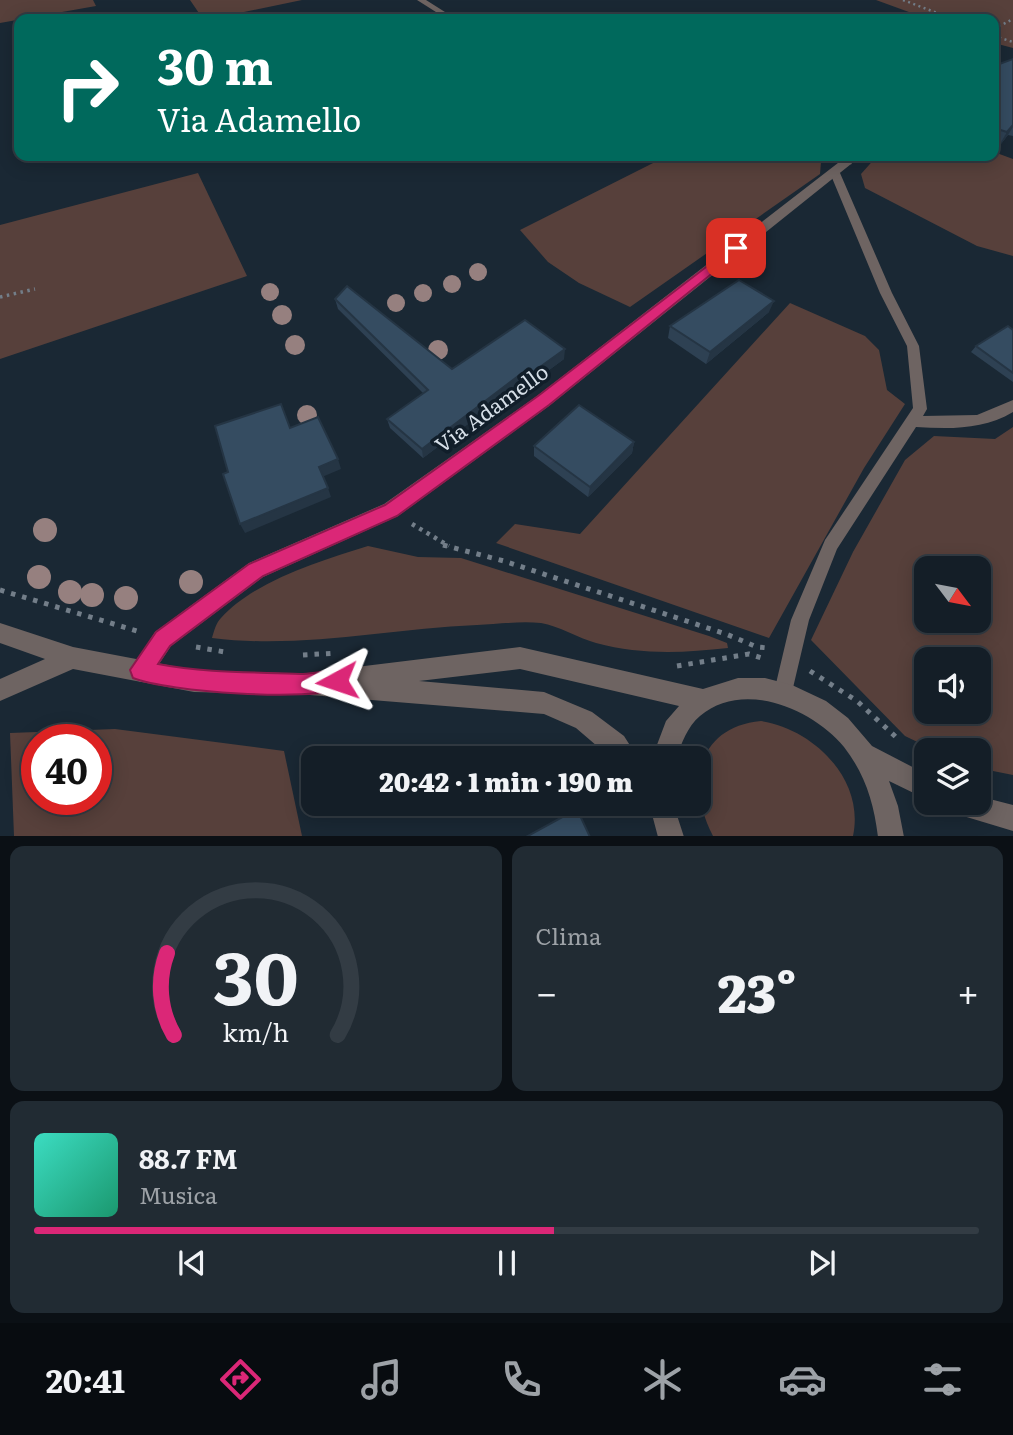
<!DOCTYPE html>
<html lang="it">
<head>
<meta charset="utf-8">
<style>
	:root { --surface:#141e27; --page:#212b33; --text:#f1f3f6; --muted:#9da2a7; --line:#333c44; --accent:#db2777 }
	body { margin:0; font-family:Literata,serif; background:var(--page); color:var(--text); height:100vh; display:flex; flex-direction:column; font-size:26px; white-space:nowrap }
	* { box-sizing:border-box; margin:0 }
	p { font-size:23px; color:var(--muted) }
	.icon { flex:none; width:38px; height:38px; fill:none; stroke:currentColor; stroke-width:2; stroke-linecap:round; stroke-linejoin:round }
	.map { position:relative; height:836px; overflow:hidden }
	.panel { display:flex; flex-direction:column; gap:10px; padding:10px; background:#0b1015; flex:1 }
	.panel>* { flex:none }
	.guide { position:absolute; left:14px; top:14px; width:985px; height:147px; border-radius:14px; box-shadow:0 4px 18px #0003,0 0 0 2px var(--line); background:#00695c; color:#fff; overflow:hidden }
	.needle { width:46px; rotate:122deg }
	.buttons { position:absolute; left:914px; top:556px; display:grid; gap:14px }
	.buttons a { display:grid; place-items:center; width:77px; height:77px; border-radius:14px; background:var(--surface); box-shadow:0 4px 18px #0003,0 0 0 2px var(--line); font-size:35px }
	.speed { position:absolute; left:21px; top:724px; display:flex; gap:14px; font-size:35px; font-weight:700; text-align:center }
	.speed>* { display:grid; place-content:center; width:91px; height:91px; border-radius:50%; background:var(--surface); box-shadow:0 4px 18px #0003,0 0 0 2px var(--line); line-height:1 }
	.speed .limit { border:10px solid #d22; background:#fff; color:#111 }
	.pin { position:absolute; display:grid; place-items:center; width:60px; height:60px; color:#fff; margin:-30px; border-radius:14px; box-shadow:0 4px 10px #0006 }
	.me { position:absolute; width:77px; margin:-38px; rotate:265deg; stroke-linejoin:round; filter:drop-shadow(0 0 5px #0008) }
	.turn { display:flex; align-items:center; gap:24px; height:147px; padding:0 28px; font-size:32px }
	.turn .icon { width:91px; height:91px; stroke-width:2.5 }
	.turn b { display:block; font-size:49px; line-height:60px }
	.big { font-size:52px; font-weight:800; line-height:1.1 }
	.panel .tile { flex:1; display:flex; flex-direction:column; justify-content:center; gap:10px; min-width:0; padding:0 24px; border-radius:14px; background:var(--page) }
	.panel .dial { align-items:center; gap:0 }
	.dial svg { height:182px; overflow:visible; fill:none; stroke:var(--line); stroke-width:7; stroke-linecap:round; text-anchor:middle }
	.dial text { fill:var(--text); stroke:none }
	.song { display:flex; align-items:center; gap:21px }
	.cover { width:84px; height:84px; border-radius:10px; background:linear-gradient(135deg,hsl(170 70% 55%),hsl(160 70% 35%)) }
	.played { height:7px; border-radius:4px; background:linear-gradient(90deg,var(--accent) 55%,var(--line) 55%) }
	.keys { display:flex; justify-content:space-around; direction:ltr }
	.heat { display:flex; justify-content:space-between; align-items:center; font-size:38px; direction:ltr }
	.panel .tiles { flex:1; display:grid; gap:10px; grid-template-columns:1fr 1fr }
	.tile:last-child { grid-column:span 2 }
	.trip { position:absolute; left:301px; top:746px; width:410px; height:70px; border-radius:14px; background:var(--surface); box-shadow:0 4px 18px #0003,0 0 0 2px var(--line); font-weight:800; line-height:70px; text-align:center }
	.menu { display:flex; height:112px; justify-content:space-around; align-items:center; background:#080c10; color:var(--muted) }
	.menu .icon { width:49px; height:49px }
	.menu .current { color:var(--accent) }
	.menu b { font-size:32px; color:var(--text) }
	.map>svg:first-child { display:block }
	.green { fill:#57403b; fill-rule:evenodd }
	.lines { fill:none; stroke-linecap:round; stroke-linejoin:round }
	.path-far3 { stroke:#737e89; stroke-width:2.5; stroke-dasharray:2 3.5; stroke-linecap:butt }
	.path-far2 { stroke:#737e89; stroke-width:3.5; stroke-dasharray:2.5 4.5; stroke-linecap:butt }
	.path-far1 { stroke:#737e89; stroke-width:4.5; stroke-dasharray:3.5 5; stroke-linecap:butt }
	.path { stroke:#737e89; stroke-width:5; stroke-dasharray:4.5 7; stroke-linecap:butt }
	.service { fill:#6e6462; fill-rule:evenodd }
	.minor { fill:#6e6462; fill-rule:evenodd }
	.tertiary { fill:#6e6462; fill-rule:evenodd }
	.tree { fill:#96807f }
	.wall { fill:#2e4153 }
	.shaded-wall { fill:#253544 }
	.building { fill:#354c61; stroke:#253544; stroke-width:2 }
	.route { fill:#db2777; stroke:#8e194d; stroke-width:2 }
	.labels { text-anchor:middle; stroke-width:7; stroke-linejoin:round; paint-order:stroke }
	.street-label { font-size:21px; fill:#d6dfe8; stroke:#111e2a }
</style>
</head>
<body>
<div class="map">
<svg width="1013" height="837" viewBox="0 0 1013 837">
	<rect width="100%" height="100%" fill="#1a2834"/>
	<path class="green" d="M0,0H93L96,6L0,23Z
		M190,0H302L210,19H203Z
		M876,0H1013V48L994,43V19H928Z
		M994,152L1013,159V256L977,246L865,188L861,174L877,156H994Z
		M667,156H808L821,162L820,174L630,307L579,283L548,262L520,230Z
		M198,173L247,276L0,359V225Z
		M790,303L865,336L879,350L887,390L905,404L864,468L769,638L496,543L515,524L580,534Z
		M1013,427V775L978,768V751H936L905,736L811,640L853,552L905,460L934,436L995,439ZM926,569H978V621H926ZM926,660H978V712H926Z
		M368,546L418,557L461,558L709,636L727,643L728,648C682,653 641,655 596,643C578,638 559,626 541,623C520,621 497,624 477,625C388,629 300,649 212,638C214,631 216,623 221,618C256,580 320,561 368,546Z
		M761,721C814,729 865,780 853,836H713C686,785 697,727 761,721Z
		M115,729L284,751L302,836H14L10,733ZM37,740H96V800H37Z"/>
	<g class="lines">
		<path class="path-far3" d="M903,0L953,19
			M994,29L1013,19
			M994,36L1013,42"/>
		<path class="path-far2" d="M0,297L35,289"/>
		<path class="path-far1" d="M412,524L449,546"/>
		<path class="path" d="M443,545L504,561L726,634L757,647L769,648
			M0,590L137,631
			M196,647L225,652
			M303,655L337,653
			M677,666L749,654L765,659
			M810,671L857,701L897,738"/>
		<path class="service" d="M417,0H426L456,19H447Z
			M825,156H838L852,164L843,166Z
			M835,170L840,173L892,293L919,346L927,409L923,416L977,415L1013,400V412C983,430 950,429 916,427L837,549L809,620L792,692L789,698L783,701L777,698L774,692L791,620L825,540L913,408L907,346L880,293L830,173Z"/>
		<path class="minor" d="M847,156H861L549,406L398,516L263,577L171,646L149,679L141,682L133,679L130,671L155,632L249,563L384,504L537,396Z"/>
		<path class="tertiary" d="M0,623L73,647L194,670L338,675L340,671L348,668L520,647L703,689L738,678H765L792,685L826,701L848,718L872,746L926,774V799L889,781L898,806L904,837H878C874,803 865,774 844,747C813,709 743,679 700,716C687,727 682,743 676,758H652L666,721L679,706L520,669L419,681L544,692L592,712L624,736L638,758H611L576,728L544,714L310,695L194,692L73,669L0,701V679L45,659L0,643Z
			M978,796L1013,805V831L950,812L947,803H978Z
			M649,803H673L684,837H658Z"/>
	</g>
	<g class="tree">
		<circle cx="478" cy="272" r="9"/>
		<circle cx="452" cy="284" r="9"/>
		<circle cx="270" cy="292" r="9"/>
		<circle cx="423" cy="293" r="9"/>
		<circle cx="396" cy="303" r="9"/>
		<circle cx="282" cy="315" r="10"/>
		<circle cx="295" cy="345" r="10"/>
		<circle cx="438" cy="350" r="10"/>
		<circle cx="307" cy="415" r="10"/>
		<circle cx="45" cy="530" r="12"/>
		<circle cx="39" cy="577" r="12"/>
		<circle cx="191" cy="582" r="12"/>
		<circle cx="70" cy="592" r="12"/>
		<circle cx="92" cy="595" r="12"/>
		<circle cx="126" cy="598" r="12"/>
	</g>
	<path class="wall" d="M1013,59V136L1008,135L997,149L994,148V66Z
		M335,299L452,369L564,359L526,387L521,384L423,458L390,428L387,419L423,393L338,309Z
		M769,312L706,364L668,338L670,326Z
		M1013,330V382L971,352L976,346Z
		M634,442L632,453L588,497L534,456V446Z"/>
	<path class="shaded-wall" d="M1013,125V127L1008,135L997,149L1007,132Z
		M774,301L769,312L706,364L710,352Z
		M565,349L564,359L526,387V377Z
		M521,374V384L423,458L422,449Z
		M634,442L632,453L588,497L590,487Z
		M338,459L341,469L322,477L319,467Z
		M328,488L331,497L245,533L240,524Z"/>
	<path class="building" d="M1013,59V125L1007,132L994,128V66Z
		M739,280L774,301L710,352L670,326Z
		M347,286L452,369L525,320L565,349L526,377L521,374L422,449L387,419L428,390L335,299Z
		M1008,326L1013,330V373L976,346Z
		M281,404L290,428L318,417L338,459L319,467L328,488L240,524L223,474L228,472L215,426Z
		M579,405L634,442L590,487L534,446Z
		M577,809L590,837H526Z"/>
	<path class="route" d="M736,244L740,245V251L549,405L397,516L263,576L170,646L158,664C205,673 252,672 300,674C315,674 331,668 344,674L347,681L344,688C309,702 169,692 133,678L130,670L156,632L249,564L385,505L538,396Z"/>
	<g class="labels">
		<g class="street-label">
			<text transform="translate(492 409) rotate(-36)" y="7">Via Adamello</text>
		</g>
	</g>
</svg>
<div class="buttons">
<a><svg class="needle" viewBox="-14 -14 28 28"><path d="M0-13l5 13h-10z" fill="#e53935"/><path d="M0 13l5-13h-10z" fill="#9da2a7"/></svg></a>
<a><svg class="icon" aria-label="sound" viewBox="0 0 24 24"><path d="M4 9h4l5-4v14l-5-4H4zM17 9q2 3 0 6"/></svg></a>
<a><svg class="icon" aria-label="layers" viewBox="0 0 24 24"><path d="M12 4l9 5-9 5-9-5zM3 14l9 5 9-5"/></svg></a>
</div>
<div class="speed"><div class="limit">40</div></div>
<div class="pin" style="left:736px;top:248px;background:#d93025"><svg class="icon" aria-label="arrive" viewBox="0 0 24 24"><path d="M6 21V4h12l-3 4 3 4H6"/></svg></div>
<svg class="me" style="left:337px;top:681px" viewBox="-20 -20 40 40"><path d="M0-17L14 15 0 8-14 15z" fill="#db2777" stroke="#fff" stroke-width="4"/></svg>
<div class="trip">20:42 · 1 min · 190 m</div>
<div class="guide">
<div class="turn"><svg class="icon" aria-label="right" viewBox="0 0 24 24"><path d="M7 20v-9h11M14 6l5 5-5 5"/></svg><div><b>30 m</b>Via Adamello</div></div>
</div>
</div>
<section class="panel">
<div class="tiles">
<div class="tile dial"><svg viewBox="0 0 100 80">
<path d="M14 69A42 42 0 1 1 86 69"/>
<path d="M14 69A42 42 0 0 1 11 33" stroke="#db2777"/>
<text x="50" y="56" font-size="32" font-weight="700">30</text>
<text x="50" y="72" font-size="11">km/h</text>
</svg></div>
<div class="tile"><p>Clima</p>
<div class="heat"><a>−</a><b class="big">23°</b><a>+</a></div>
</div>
<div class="tile">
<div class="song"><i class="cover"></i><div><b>88.7 FM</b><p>Musica</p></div></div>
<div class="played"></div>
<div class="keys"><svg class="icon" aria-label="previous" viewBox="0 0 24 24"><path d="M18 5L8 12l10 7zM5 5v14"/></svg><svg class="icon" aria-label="pause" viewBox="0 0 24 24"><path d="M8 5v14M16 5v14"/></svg><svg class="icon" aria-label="next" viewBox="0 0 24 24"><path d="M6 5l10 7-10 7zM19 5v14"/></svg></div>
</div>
</div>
</section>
<nav class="menu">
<b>20:41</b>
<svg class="icon current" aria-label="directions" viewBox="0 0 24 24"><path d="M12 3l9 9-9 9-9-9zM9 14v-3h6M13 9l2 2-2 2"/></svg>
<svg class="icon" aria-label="music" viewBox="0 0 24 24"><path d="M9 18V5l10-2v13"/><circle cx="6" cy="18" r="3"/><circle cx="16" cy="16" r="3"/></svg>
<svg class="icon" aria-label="phone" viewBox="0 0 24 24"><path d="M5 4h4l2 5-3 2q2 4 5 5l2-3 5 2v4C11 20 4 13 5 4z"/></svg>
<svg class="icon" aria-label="climate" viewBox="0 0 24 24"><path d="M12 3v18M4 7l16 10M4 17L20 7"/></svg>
<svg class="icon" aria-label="car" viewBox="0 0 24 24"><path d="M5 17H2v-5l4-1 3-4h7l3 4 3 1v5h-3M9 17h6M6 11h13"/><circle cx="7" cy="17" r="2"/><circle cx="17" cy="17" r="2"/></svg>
<svg class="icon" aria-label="filters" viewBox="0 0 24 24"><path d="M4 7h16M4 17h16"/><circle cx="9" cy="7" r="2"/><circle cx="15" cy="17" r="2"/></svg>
</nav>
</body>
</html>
